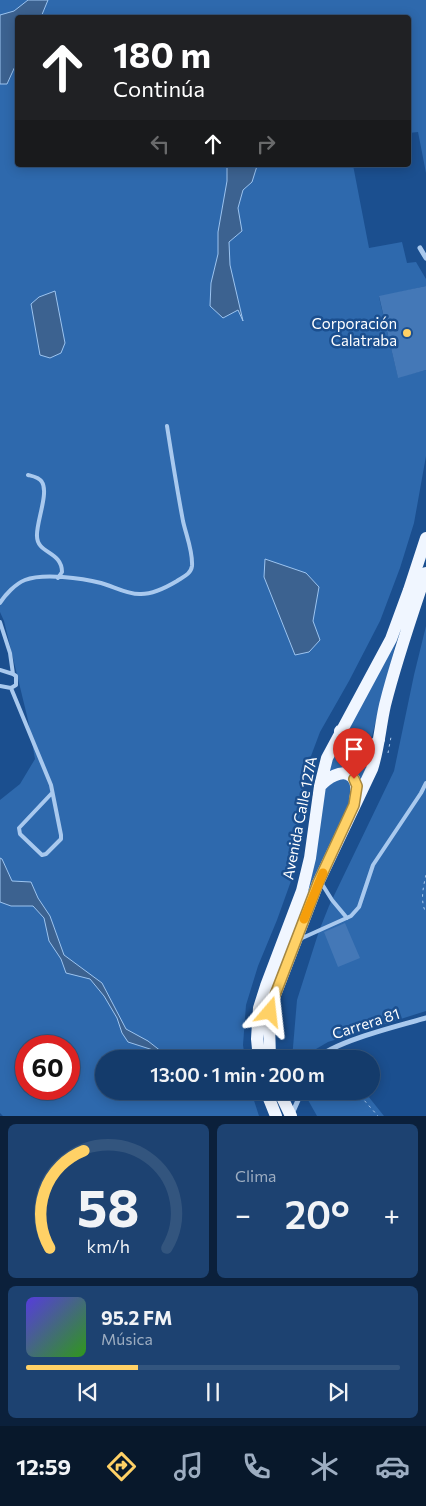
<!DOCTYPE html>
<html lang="es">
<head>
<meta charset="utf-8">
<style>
	:root { --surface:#143b6b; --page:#1d4271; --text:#f1f3f6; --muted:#9dadc1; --line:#33557e; --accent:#ffd166 }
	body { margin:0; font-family:Commissioner,sans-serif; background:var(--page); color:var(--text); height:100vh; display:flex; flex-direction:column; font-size:19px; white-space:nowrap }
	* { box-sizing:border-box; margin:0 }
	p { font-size:16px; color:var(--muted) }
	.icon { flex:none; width:28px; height:28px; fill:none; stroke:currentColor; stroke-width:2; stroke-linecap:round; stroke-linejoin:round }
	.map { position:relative; height:1116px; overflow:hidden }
	.side { display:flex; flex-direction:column; gap:8px; padding:8px; background:#0b203b; flex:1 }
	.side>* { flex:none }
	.top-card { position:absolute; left:15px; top:15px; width:396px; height:152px; border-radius:5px; box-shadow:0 2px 12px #0003,0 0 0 1px var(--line); background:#202124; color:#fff; overflow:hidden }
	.speed { position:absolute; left:15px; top:1035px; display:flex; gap:10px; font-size:25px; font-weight:700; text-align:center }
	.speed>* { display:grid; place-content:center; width:65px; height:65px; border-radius:50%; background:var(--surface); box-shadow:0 2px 12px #0003,0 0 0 1px var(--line); line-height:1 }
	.speed .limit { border:8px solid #d22; background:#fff; color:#111 }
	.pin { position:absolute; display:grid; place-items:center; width:42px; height:42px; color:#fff; margin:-51px -21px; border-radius:50% 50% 50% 0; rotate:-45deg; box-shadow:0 0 5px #0007 }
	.pin .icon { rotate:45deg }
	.me { position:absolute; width:55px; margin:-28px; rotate:17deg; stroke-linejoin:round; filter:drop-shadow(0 0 4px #0008) }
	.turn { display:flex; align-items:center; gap:18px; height:105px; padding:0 15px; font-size:22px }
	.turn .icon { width:65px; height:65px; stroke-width:2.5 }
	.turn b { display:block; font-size:35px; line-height:42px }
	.lanes { display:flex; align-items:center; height:48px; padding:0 15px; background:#0003; justify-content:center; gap:25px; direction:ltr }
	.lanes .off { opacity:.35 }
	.big { font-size:38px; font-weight:600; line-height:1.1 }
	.side .tile { flex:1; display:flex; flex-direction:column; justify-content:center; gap:8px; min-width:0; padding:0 18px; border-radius:8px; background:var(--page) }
	.side .dial { align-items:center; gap:0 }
	.dial svg { height:130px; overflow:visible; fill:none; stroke:var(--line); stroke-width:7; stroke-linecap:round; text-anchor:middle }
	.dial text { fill:var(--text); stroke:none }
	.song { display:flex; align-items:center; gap:15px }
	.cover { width:60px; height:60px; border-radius:8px; background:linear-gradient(135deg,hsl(250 70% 55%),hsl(110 70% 35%)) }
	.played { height:5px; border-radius:2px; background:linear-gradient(90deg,var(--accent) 30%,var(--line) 30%) }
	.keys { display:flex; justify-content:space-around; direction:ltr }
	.heat { display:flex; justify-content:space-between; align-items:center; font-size:28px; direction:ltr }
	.side .tiles { flex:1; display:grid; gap:8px; grid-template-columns:1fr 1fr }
	.tile:last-child { grid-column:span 2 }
	.trip { position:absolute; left:95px; top:1050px; width:285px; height:50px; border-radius:25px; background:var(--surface); box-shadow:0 2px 12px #0003,0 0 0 1px var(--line); font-weight:600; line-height:50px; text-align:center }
	.menu { display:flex; height:80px; justify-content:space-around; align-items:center; background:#08182b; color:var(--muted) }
	.menu .icon { width:35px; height:35px }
	.menu .active { color:var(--accent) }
	.menu b { font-size:22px; color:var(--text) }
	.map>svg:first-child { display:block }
	.green { fill:#2e69ad; fill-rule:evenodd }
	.water { fill:#3c6290; stroke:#9cc4f0 }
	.building { fill:#4478b7 }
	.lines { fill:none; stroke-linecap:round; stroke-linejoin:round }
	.path { stroke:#a9c9ee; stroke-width:1; stroke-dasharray:2.5 4; stroke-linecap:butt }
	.service { stroke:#a9c9ee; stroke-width:4 }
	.minor { stroke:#a9c9ee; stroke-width:5 }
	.primary { stroke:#f0f6ff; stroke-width:12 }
	.route-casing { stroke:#a68842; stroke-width:12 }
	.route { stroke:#ffd166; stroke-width:9 }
	.slow { stroke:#f59e0b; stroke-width:9 }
	.poi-dot { fill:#ffd166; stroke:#1b4f8f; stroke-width:2 }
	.labels { text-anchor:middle; stroke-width:5; stroke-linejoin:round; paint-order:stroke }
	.poi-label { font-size:15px; fill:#fff; stroke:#1b4f8f; text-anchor:end }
	.street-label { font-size:15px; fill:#fff; stroke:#1b4f8f }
</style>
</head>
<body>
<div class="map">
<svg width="426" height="1116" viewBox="0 0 426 1116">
	<rect width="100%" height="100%" fill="#1b4f8f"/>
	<path class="green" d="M0,0H426V173L418,132L409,133V18H18V165H353L369,248L402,242L407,263L416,262L426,279V286L379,297L398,377L426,370V456L414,523L400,568L380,621L349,681L320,732L308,764L303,791L291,881L277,920L258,966L246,1005L243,1045L245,1059H104V1091H251L259,1116H3L0,1113V800L20,784L35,759L28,720L4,621L0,612ZM26,1046H69V1089H26Z
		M426,552V558L395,646L372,736C362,749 347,748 347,729Z
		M426,626V1011L328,1042L316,1049L309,1059H292L297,1000L319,931L329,906L394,771L414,675Z
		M339,742L372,754L360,784L327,773Z
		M339,777L349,781L353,792L261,1035L263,1010L325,789Z
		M311,1091H364L384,1116H317L308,1100Z"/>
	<path class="water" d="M28,0H48L41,17L18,18L17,62L7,84H0V15L14,11Z
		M227,165L257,166L252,182L243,190L238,208L242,231L229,242L230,265L243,321L238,310L223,318L210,306L211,283L218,254V232L227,181Z
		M55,291L65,343L61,353L50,358L40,355L31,304L39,297Z
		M265,559L306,573L319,587L313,621L320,640L309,652L295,655L264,577Z
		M0,858L2,859L12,881L31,882L38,898L50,916L64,955L102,983L126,1029L148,1041L171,1059H162L153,1050L128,1042L122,1033L117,1018L104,996L90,979L66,973L61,959L49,941L44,918L33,906H11L0,902Z"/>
	<path class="building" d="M426,286V370L398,378L379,296Z
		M345,923L360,958L338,967L324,932Z"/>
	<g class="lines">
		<path class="path" d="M388,753L391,737
			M426,875C423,888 420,901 426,913
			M356,1091L378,1116"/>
		<path class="service" d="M28,475C32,476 39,477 42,482C49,493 36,523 37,536C37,554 62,551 62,572L58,578
			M0,603C5,595 15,584 25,580C43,573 82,578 101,583C113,586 128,595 141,594C152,594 167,587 177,581C183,577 191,574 192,566C193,551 186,535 183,521C177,489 172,458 167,426
			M0,622L10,653L13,674
			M0,670L13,674L16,676V685L11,688
			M0,686L11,688
			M11,688L51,785L61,835V839L46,854L42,855L20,834L19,828L52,793
			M322,884L332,900L347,918
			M300,939L351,916L359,907L373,865L421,793L426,783"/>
		<path class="minor" d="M420,248L426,258
			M317,1059C332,1042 401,1025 426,1018
			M292,1114L302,1091"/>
		<path class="primary" d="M340,731C345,757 363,761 379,740
			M320,786C339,766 362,769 355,800
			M259,1059L257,1039L259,1008L266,986L302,891L310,858L320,786L327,758L391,639L409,590L426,538
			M270,1059L269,1022L275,995L318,883L372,769C379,748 380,727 385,705C396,661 411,617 426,573
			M266,1091L276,1116
			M279,1091L291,1116"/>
	</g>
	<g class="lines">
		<g class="route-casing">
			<path id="route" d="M270,1012L275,995L318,883L354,805L357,786L354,779"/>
		</g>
		<use href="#route" class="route"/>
		<path class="slow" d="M304,919L323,873"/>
	</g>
	<circle class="poi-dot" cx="407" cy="333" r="5"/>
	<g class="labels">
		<g class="poi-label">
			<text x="397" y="329">Corporación<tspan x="397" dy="17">Calatraba</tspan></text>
		</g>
		<g class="street-label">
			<text transform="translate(300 818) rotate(-79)" y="5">Avenida Calle 127A</text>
			<text transform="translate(366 1024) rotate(-18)" y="5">Carrera 81</text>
		</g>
	</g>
</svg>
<div class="speed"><div class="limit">60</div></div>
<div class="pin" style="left:354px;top:779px;background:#d93025"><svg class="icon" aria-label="arrive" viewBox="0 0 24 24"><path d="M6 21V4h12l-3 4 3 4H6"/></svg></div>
<svg class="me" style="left:270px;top:1012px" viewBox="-20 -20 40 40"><path d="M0-17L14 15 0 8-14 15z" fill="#ffd166" stroke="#fff" stroke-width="4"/></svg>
<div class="trip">13:00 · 1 min · 200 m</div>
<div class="top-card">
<div class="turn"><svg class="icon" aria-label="ahead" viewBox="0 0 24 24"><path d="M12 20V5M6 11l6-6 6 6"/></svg><div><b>180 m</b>Continúa</div></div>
<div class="lanes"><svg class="icon off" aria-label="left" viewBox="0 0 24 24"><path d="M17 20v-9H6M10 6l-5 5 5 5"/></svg><svg class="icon" aria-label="ahead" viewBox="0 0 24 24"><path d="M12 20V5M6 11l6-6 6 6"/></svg><svg class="icon off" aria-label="right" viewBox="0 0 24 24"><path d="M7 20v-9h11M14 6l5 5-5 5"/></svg></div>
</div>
</div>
<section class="side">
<div class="tiles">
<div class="tile dial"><svg viewBox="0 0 100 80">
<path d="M14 69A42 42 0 1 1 86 69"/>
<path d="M14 69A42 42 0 0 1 35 9" stroke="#ffd166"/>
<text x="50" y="56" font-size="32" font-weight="700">58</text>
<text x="50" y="72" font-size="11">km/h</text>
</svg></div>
<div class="tile"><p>Clima</p>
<div class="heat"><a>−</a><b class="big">20°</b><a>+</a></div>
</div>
<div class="tile">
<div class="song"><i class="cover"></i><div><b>95.2 FM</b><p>Música</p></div></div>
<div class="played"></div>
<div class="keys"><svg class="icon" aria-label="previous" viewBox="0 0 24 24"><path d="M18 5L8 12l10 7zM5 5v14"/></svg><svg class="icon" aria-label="pause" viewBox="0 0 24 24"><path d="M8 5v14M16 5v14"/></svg><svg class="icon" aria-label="next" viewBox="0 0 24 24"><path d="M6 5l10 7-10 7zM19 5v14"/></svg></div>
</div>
</div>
</section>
<nav class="menu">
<b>12:59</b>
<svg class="icon active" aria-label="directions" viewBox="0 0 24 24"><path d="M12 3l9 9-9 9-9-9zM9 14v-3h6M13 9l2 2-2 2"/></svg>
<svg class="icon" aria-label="music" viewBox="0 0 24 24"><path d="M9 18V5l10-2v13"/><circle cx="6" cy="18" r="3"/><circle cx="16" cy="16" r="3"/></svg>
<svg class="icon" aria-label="phone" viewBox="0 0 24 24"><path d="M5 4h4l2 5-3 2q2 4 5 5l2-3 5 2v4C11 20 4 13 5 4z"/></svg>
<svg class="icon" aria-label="climate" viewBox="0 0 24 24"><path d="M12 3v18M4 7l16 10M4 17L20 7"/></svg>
<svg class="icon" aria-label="car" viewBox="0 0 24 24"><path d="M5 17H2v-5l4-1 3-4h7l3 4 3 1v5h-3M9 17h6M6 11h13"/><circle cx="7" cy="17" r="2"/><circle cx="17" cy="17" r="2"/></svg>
</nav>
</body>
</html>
